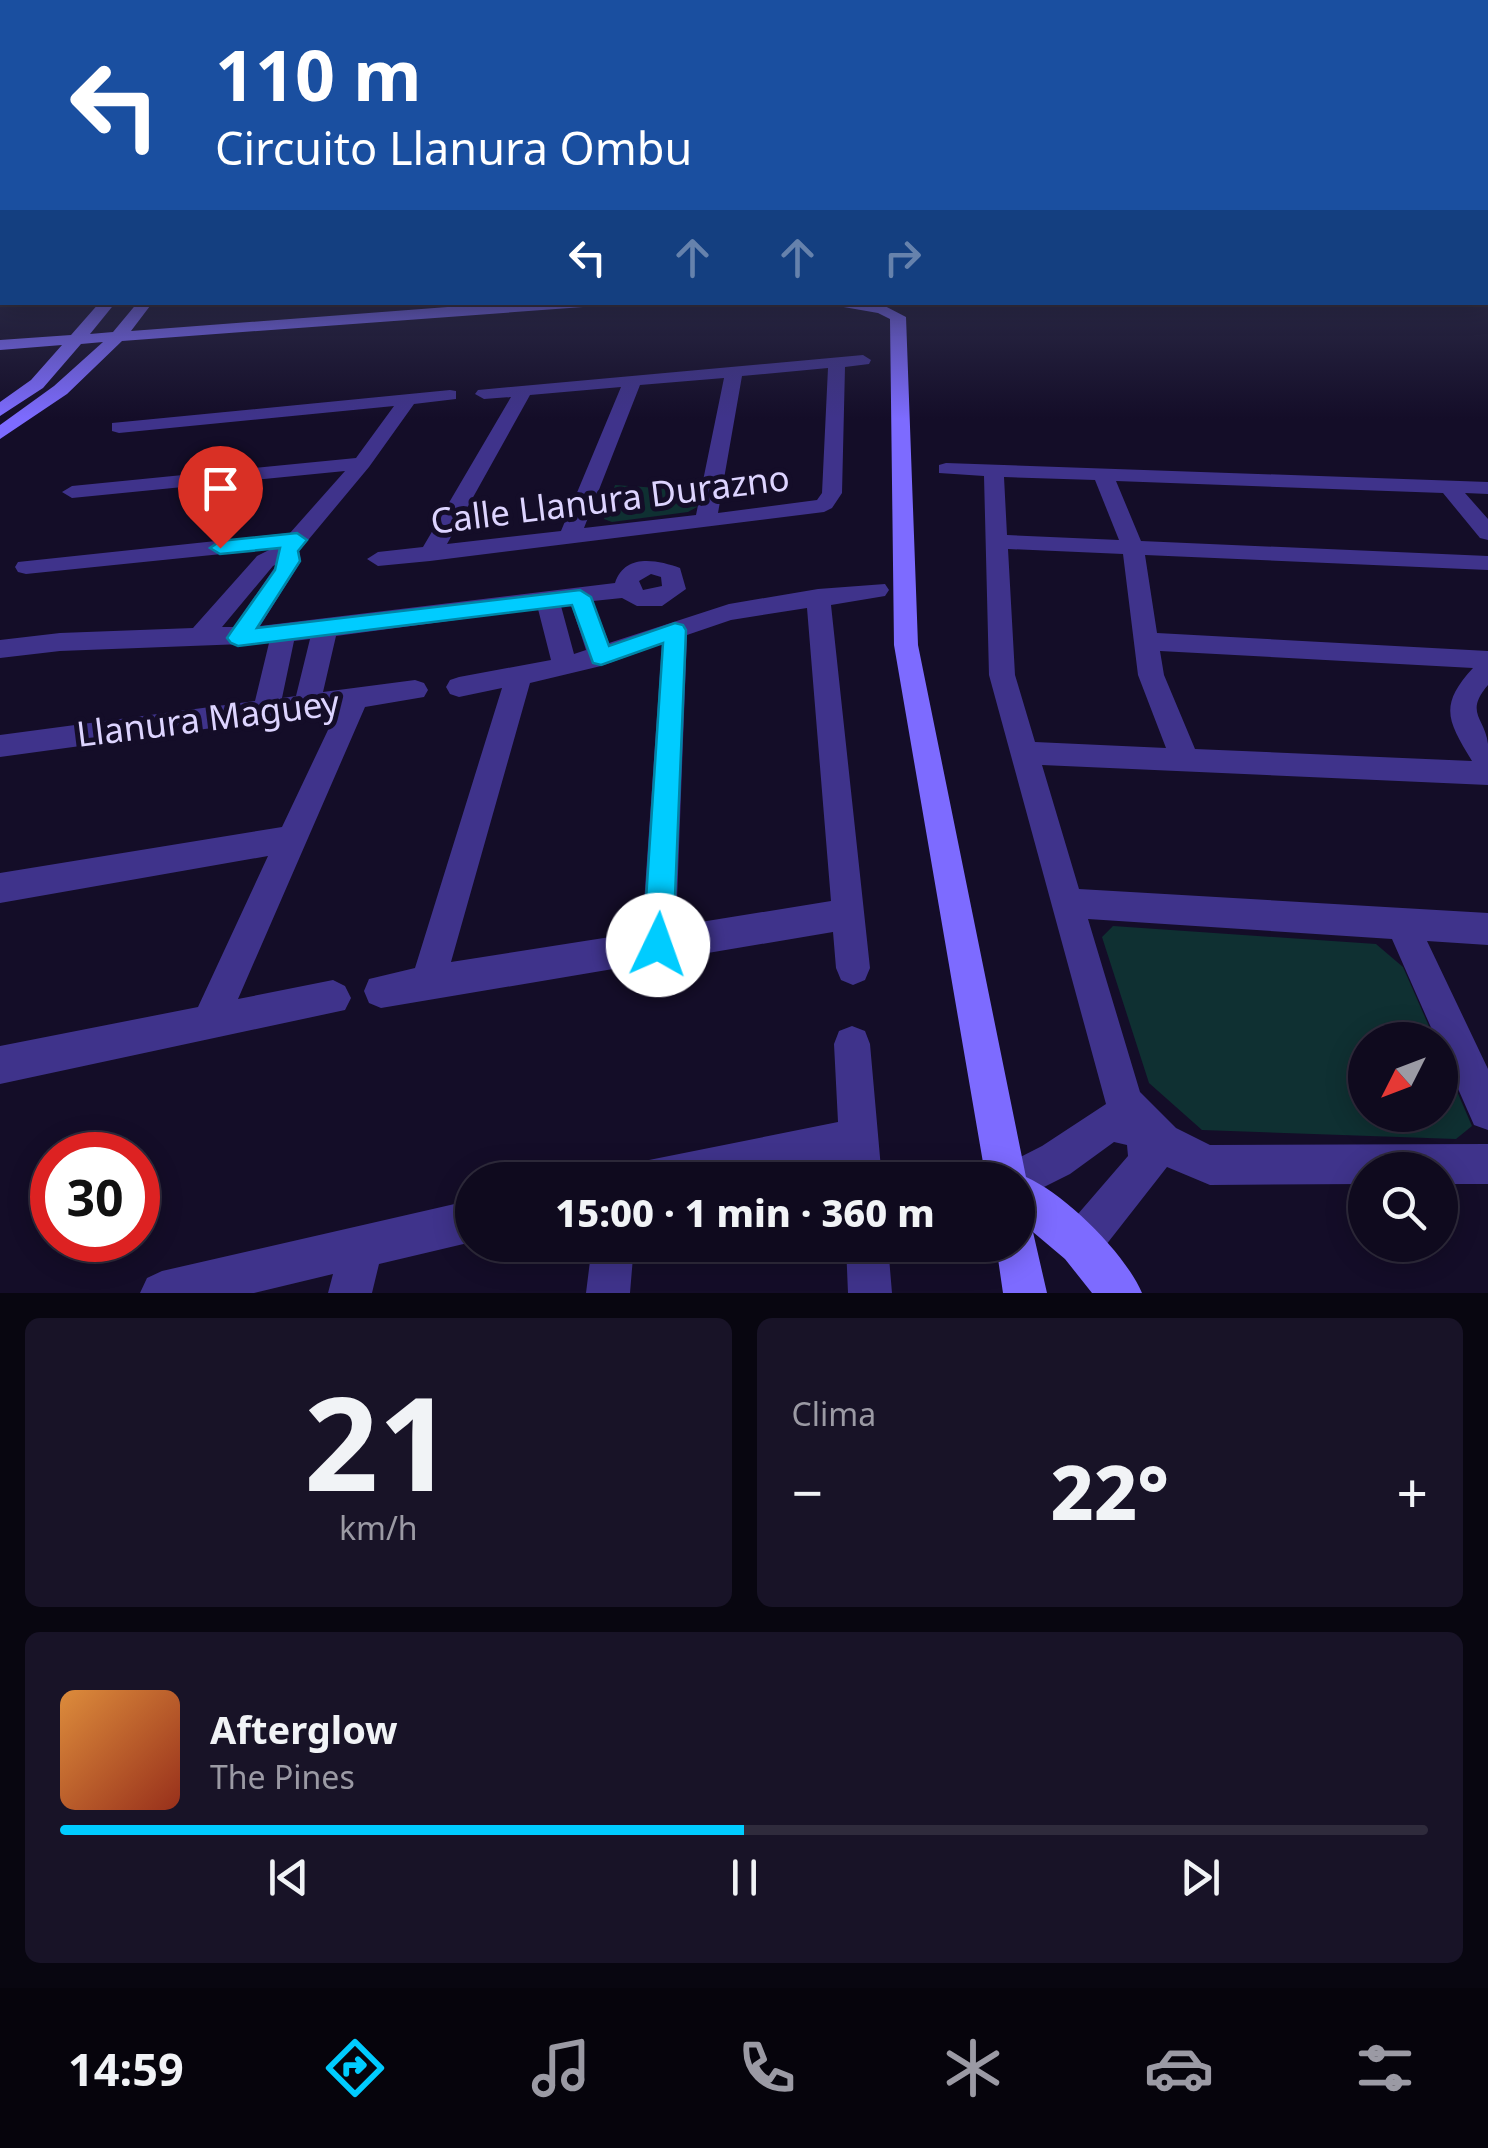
<!DOCTYPE html>
<html lang="es">
<head>
<meta charset="utf-8">
<style>
	:root { --surface:#0f0a1e; --page:#181327; --text:#f1f3f6; --muted:#9b9aa4; --line:#2f2b3c; --accent:#0cf }
	body { margin:0; font-family:"Noto Sans",sans-serif; background:var(--page); color:var(--text); height:100vh; display:flex; flex-direction:column; font-size:38px; white-space:nowrap }
	* { box-sizing:border-box; margin:0 }
	p { font-size:32px; color:var(--muted) }
	.icon { flex:none; width:55px; height:55px; fill:none; stroke:currentColor; stroke-width:2; stroke-linecap:round; stroke-linejoin:round }
	.map { position:relative; height:1293px; overflow:hidden }
	.drawer { display:flex; flex-direction:column; gap:25px; padding:25px; background:#080610; flex:1 }
	.drawer>* { flex:none }
	.banner { position:absolute; left:0px; top:0px; width:1490px; height:305px; box-shadow:0 5px 25px #0003,0 0 0 2px var(--line); background:#1a4fa0; color:#fff; overflow:hidden }
	.needle { width:65px; rotate:228deg }
	.buttons { position:absolute; left:1348px; top:1022px; display:grid; gap:20px }
	.buttons a { display:grid; place-items:center; width:110px; height:110px; border-radius:50%; background:var(--surface); box-shadow:0 5px 25px #0003,0 0 0 2px var(--line); font-size:50px }
	.speed { position:absolute; left:30px; top:1132px; display:flex; gap:20px; font-size:50px; font-weight:700; text-align:center }
	.speed>* { display:grid; place-content:center; width:130px; height:130px; border-radius:50%; background:var(--surface); box-shadow:0 5px 25px #0003,0 0 0 2px var(--line); line-height:1 }
	.speed .limit { border:15px solid #d22; background:#fff; color:#111 }
	.pin { position:absolute; display:grid; place-items:center; width:85px; height:85px; color:#fff; margin:-102px -42px; border-radius:50% 50% 50% 0; rotate:-45deg; box-shadow:0 0 10px #0007 }
	.pin .icon { rotate:45deg }
	.me { position:absolute; width:110px; margin:-55px; rotate:3deg; stroke-linejoin:round; filter:drop-shadow(0 0 8px #0008) }
	.turn { display:flex; align-items:center; gap:35px; height:210px; padding:0 50px; font-size:45px }
	.turn .icon { width:130px; height:130px; stroke-width:2.5 }
	.turn b { display:block; font-size:70px; line-height:85px }
	.lanes { display:flex; align-items:center; height:95px; padding:0 50px; background:#0003; justify-content:center; gap:50px; direction:ltr }
	.lanes .off { opacity:.35 }
	.big { font-size:75px; font-weight:800; line-height:1.1 }
	.drawer .widget { flex:1; display:flex; flex-direction:column; justify-content:center; gap:15px; min-width:0; padding:0 35px; border-radius:15px; background:var(--page) }
	.drawer .dial { align-items:center; gap:0 }
	.dial b { font-size:130px; line-height:1 }
	.song { display:flex; align-items:center; gap:30px }
	.cover { width:120px; height:120px; border-radius:15px; background:linear-gradient(135deg,hsl(30 70% 55%),hsl(10 70% 35%)) }
	.played { height:10px; border-radius:5px; background:linear-gradient(90deg,var(--accent) 50%,var(--line) 50%) }
	.keys { display:flex; justify-content:space-around; direction:ltr }
	.heat { display:flex; justify-content:space-between; align-items:center; font-size:55px; direction:ltr }
	.drawer .tiles { flex:1; display:grid; gap:25px; grid-template-columns:1fr 1fr }
	.widget:last-child { grid-column:span 2 }
	.trip { position:absolute; left:455px; top:1162px; width:580px; height:100px; border-radius:50px; background:var(--surface); box-shadow:0 5px 25px #0003,0 0 0 2px var(--line); font-weight:800; line-height:100px; text-align:center }
	.dock { display:flex; height:160px; justify-content:space-around; align-items:center; background:#06040c; color:var(--muted) }
	.dock .icon { width:70px; height:70px }
	.dock .on { color:var(--accent) }
	.dock b { font-size:45px; color:var(--text) }
	.map>svg:first-child { display:block }
	.green { fill:#0f3032 }
	.lines { fill:none; stroke-linecap:round; stroke-linejoin:round }
	.street { fill:#3f338b; fill-rule:evenodd }
	.secondary { fill:#7d6bff; fill-rule:evenodd }
	.route { fill:#0cf; stroke:#0085a6; stroke-width:2.5 }
	.labels { text-anchor:middle; stroke-width:10; stroke-linejoin:round; paint-order:stroke }
	.street-label { font-size:35px; fill:#ddd4ff; stroke:#140d28 }
</style>
</head>
<body>
<div class="map">
<svg width="1488" height="1293" viewBox="0 0 1488 1293">
	<rect width="100%" height="100%" fill="#140d28"/>
	<path class="green" d="M615,485L701,491L697,507L688,512L612,522L604,519Z
		M1113,926L1376,944L1403,967L1435,1040H1365V1115H1440V1052L1472,1126L1456,1139L1202,1130L1149,1083L1102,937Z"/>
	<g class="lines">
		<path class="street" d="M863,355L871,360L869,364L845,367L842,493L832,508L824,512L430,561L378,566L367,559L378,552L423,547L511,397L484,399L475,394L478,390ZM828,368L822,493L817,500L718,513L742,376ZM724,378L696,515L584,528L640,385ZM621,387L561,531L447,544L530,395Z
			M450,390L456,391V399L414,404L369,467L299,551L301,561L260,626L615,583C625,553 657,560 680,568L686,589L662,606H637L622,598L593,601L609,643L729,604L818,589L885,584L889,590L885,596L831,605L870,968L865,980L853,985L841,980L836,968L833,932L381,1008L369,1003L364,991L369,979L415,968L502,688L459,697L450,694L446,687L450,680L459,677L551,660L538,609L336,636L323,692L415,680L424,683L428,690L424,697L365,707L238,999L333,980L345,986L351,998L345,1010L0,1084V1046L198,1007L268,856L0,903V873L282,827L337,711L0,757V735L255,701L269,643L60,651L0,658V640L60,633L193,628L257,556L271,549L26,574L18,572L15,567L18,562L290,533L345,471L72,498L62,492L72,486L356,458L394,406L119,433L112,431V423ZM277,564L234,627H222L273,566ZM651,574L661,577L662,586L643,590L639,581ZM571,604L586,650L574,654L561,606ZM807,608L831,901L676,926L687,635L731,620ZM310,639L296,696L282,698L294,641ZM662,644L642,932L451,962L530,683L601,666Z
			M946,463L1488,482V494L1465,493L1488,519V540L1480,538L1443,493L1116,481L1141,541L1488,556V570L1145,555L1157,633L1488,651V685C1464,713 1485,718 1488,744C1488,757 1488,771 1488,785L1042,765L1079,889L1488,913V945L1427,941L1488,1069V1130L1474,1125L1392,939L1088,919L1140,1092L1176,1128L1210,1145L1488,1144V1184H1440V1170H1365V1184L1210,1185L1167,1167L1095,1259L1080,1265L1065,1259L1059,1244L1065,1229L1128,1156L1127,1145L1114,1142L1070,1174L1018,1200V1180H997L1003,1166L1042,1146L1106,1104L989,675L984,476L939,473V465ZM1004,477L1095,480L1119,540L1007,535ZM1008,549L1123,554L1138,675L1166,748L1035,742L1015,675ZM1160,651L1473,668C1438,706 1448,721 1472,761L1195,749L1164,675Z
			M852,1026L865,1031L870,1044L882,1180H842L841,1161L748,1180H629L635,1166L649,1160L838,1122L834,1044L839,1031Z
			M472,1200V1242L379,1264L372,1293H328L333,1274L254,1293H140L147,1278L162,1271Z
			M592,1245H634L630,1293H586Z
			M846,1245H888L892,1293H848Z"/>
		<path class="secondary" d="M100,302H116L90,334L113,332L138,302H153L131,331L514,302H590L583,307L122,341L67,394L0,439V425L54,386L103,342L81,344L43,388L0,416V402L31,380L62,345L0,350V340L71,335Z
			M815,302L881,304L906,317L918,645L1026,1177C1065,1194 1125,1253 1142,1293H1092L1065,1259L1033,1232L1047,1293H1003L996,1245H1018V1224L1028,1228L1018,1220V1180H986L894,645L890,319L878,313Z"/>
	</g>
	<linearGradient id="sky" x2="0" y2="1"><stop stop-color="#0b0716"/><stop offset="0.57" stop-color="#343553"/><stop offset="1" stop-color="#343553" stop-opacity="0"/></linearGradient>
	<rect width="1488" height="419" fill="url(#sky)"/>
	<path class="route" d="M297,533L307,540L298,551L300,561L257,628L580,590L591,597L609,646L675,623L683,625L686,630L673,945L669,955L658,960L647,955L643,945L663,643L601,665L593,663L572,605L238,646L231,643L227,638L231,632L275,570L280,548L220,554L210,548L220,541Z"/>
	<g class="labels">
		<g class="street-label">
			<text transform="translate(610 500) rotate(-7)" y="12">Calle Llanura Durazno</text>
			<text transform="translate(208 719) rotate(-7)" y="12">Llanura Maguey</text>
		</g>
	</g>
</svg>
<div class="buttons">
<a><svg class="needle" viewBox="-14 -14 28 28"><path d="M0-13l5 13h-10z" fill="#e53935"/><path d="M0 13l5-13h-10z" fill="#9b9aa4"/></svg></a>
<a><svg class="icon" aria-label="search" viewBox="0 0 24 24"><circle cx="10" cy="10" r="6"/><path d="M15 15l6 6"/></svg></a>
</div>
<div class="speed"><div class="limit">30</div></div>
<div class="pin" style="left:220px;top:548px;background:#d93025"><svg class="icon" aria-label="arrive" viewBox="0 0 24 24"><path d="M6 21V4h12l-3 4 3 4H6"/></svg></div>
<svg class="me" style="left:658px;top:945px" viewBox="-20 -20 40 40"><circle r="19" fill="#fff"/><path d="M0-13L10 11 0 6-10 11z" fill="#0cf"/></svg>
<div class="trip">15:00 · 1 min · 360 m</div>
<div class="banner">
<div class="turn"><svg class="icon" aria-label="left" viewBox="0 0 24 24"><path d="M17 20v-9H6M10 6l-5 5 5 5"/></svg><div><b>110 m</b>Circuito Llanura Ombu</div></div>
<div class="lanes"><svg class="icon" aria-label="left" viewBox="0 0 24 24"><path d="M17 20v-9H6M10 6l-5 5 5 5"/></svg><svg class="icon off" aria-label="ahead" viewBox="0 0 24 24"><path d="M12 20V5M6 11l6-6 6 6"/></svg><svg class="icon off" aria-label="ahead" viewBox="0 0 24 24"><path d="M12 20V5M6 11l6-6 6 6"/></svg><svg class="icon off" aria-label="right" viewBox="0 0 24 24"><path d="M7 20v-9h11M14 6l5 5-5 5"/></svg></div>
</div>
</div>
<section class="drawer">
<div class="tiles">
<div class="widget dial"><b>21</b><p>km/h</p></div>
<div class="widget"><p>Clima</p>
<div class="heat"><a>−</a><b class="big">22°</b><a>+</a></div>
</div>
<div class="widget">
<div class="song"><i class="cover"></i><div><b>Afterglow</b><p>The Pines</p></div></div>
<div class="played"></div>
<div class="keys"><svg class="icon" aria-label="previous" viewBox="0 0 24 24"><path d="M18 5L8 12l10 7zM5 5v14"/></svg><svg class="icon" aria-label="pause" viewBox="0 0 24 24"><path d="M8 5v14M16 5v14"/></svg><svg class="icon" aria-label="next" viewBox="0 0 24 24"><path d="M6 5l10 7-10 7zM19 5v14"/></svg></div>
</div>
</div>
</section>
<nav class="dock">
<b>14:59</b>
<svg class="icon on" aria-label="directions" viewBox="0 0 24 24"><path d="M12 3l9 9-9 9-9-9zM9 14v-3h6M13 9l2 2-2 2"/></svg>
<svg class="icon" aria-label="music" viewBox="0 0 24 24"><path d="M9 18V5l10-2v13"/><circle cx="6" cy="18" r="3"/><circle cx="16" cy="16" r="3"/></svg>
<svg class="icon" aria-label="phone" viewBox="0 0 24 24"><path d="M5 4h4l2 5-3 2q2 4 5 5l2-3 5 2v4C11 20 4 13 5 4z"/></svg>
<svg class="icon" aria-label="climate" viewBox="0 0 24 24"><path d="M12 3v18M4 7l16 10M4 17L20 7"/></svg>
<svg class="icon" aria-label="car" viewBox="0 0 24 24"><path d="M5 17H2v-5l4-1 3-4h7l3 4 3 1v5h-3M9 17h6M6 11h13"/><circle cx="7" cy="17" r="2"/><circle cx="17" cy="17" r="2"/></svg>
<svg class="icon" aria-label="filters" viewBox="0 0 24 24"><path d="M4 7h16M4 17h16"/><circle cx="9" cy="7" r="2"/><circle cx="15" cy="17" r="2"/></svg>
</nav>
</body>
</html>
